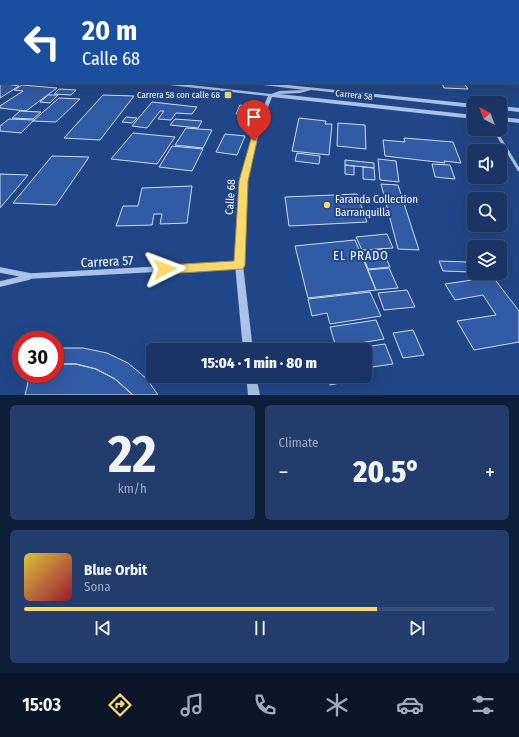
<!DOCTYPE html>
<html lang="en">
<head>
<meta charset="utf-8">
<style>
	:root { --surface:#193465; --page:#223c6b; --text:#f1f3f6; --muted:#9faabf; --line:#374f79; --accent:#f7d96d }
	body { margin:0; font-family:"Fira Sans Condensed",sans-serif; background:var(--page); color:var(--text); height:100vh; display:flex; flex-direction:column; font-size:15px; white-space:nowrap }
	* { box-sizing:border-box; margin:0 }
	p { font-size:13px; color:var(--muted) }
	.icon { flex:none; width:22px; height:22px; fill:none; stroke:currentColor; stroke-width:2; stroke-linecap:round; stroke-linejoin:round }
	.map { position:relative; height:395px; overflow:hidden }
	.sheet { display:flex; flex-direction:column; gap:10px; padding:10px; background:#0e1d38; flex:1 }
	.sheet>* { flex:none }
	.banner { position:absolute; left:0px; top:0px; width:519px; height:84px; box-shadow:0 4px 16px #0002,0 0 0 1px var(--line); background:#1a4fa0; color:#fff; overflow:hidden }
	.needle { width:26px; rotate:319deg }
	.fabs { position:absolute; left:467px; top:96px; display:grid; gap:8px }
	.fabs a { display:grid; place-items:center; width:40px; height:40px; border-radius:6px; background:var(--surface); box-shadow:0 4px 16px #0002,0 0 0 1px var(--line); font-size:20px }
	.speed { position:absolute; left:12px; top:331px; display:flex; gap:8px; font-size:20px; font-weight:700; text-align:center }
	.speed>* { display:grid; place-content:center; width:52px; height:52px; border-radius:50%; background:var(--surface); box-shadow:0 4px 16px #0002,0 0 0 1px var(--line); line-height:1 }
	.speed .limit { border:6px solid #d22; background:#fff; color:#111 }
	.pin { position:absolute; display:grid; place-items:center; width:34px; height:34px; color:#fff; margin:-41px -17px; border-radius:50% 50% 50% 0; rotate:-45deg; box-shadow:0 0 4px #0007 }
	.pin .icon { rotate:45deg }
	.me { position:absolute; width:44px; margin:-22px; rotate:87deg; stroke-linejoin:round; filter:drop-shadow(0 0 3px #0008) }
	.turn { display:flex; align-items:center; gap:14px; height:84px; padding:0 16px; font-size:18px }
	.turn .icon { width:52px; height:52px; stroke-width:2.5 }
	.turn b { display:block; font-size:28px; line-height:34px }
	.big { font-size:30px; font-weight:800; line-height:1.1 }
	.sheet .card { flex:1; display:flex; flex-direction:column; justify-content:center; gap:6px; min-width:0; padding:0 14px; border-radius:6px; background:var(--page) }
	.sheet .dial { align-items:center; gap:0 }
	.dial b { font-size:52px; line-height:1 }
	.song { display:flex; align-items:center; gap:12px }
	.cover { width:48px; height:48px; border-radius:6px; background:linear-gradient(135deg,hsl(50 70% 55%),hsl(350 70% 35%)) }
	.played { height:4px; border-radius:2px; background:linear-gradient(90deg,var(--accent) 75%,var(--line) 75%) }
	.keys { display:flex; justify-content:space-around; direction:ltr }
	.heat { display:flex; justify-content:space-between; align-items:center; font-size:22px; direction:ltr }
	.sheet .tiles { flex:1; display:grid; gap:10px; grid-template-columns:1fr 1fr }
	.card:last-child { grid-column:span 2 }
	.trip { position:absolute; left:146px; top:343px; width:226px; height:40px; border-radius:6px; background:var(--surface); box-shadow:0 4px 16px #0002,0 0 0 1px var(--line); font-weight:800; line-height:40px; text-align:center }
	.menu { display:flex; height:64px; justify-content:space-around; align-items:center; background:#0a1528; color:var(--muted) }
	.menu .icon { width:28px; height:28px }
	.menu .active { color:var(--accent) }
	.menu b { font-size:18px; color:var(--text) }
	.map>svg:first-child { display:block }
	.building { fill:#315ba4; stroke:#d0dff7 }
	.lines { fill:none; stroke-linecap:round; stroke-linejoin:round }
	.minor-far3 { stroke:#abc3ea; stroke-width:2 }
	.minor-far2 { stroke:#abc3ea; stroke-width:3 }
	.minor-far1 { stroke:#abc3ea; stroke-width:4 }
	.minor { stroke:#abc3ea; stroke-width:5.5 }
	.tertiary { fill:#abc3ea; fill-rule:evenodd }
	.route { fill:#f7d96d; stroke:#a18d47 }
	.poi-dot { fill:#f7d96d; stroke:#214687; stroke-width:1.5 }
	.labels { text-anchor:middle; stroke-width:4; stroke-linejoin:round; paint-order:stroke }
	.far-poi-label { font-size:9px; fill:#fff; stroke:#214687; text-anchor:end }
	.far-street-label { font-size:9px; fill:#fff; stroke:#214687 }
	.street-label { font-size:11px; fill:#fff; stroke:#214687 }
	.poi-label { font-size:11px; fill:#fff; stroke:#214687; text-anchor:start }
	.neighbourhood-label { font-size:12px; letter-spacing:1px; fill:#fff; stroke:#214687 }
	.near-street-label { font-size:13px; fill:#fff; stroke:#214687 }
</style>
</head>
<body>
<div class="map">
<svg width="519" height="395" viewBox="0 0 519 395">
	<rect width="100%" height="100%" fill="#214687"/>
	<path class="building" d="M0,83L19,86L0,98Z
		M442,83H464L468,89L444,88Z
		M22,85L57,88L26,111L0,108V106L23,91L14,90Z
		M59,89L76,90L71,95L54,94Z
		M48,95H58L50,103L40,102Z
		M103,95L134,96L100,140L64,138Z
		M59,98L80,99L56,122L33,121Z
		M152,102L197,107L192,114L176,113L171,120L158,119L164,111H160L147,128L132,126Z
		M240,105L254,107L250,115L236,114Z
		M20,111L41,112L33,119L12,118Z
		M126,117L137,118L132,123L122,122Z
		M299,118L326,121L325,124H332L329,155L292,151Z
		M9,119L34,120L21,133L0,131V126Z
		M175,119L202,121L198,128L170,125Z
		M338,123L365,125L366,149L337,146Z
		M186,128L212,130L203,148L175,145Z
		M133,133L175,137L157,164L111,159Z
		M225,134L245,136L237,155L216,152Z
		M404,138L453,142L461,163L444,161L445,163L385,156L383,140L405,142Z
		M172,146L203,149L192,171L159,167Z
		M297,153L320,156L319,164L295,161Z
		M52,156L89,157L56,205L13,203Z
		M378,159L396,161L399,182L380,180Z
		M345,160L374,163V168L345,165Z
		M432,164L450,165L455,179L435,177Z
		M345,165L354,166V175L345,174Z
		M363,167L374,168L375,180L363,179Z
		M0,174L28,175L0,208Z
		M381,184L398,185L419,250L398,249Z
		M192,186L187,223L160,224L162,214H154L152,225L116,226L123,206H138L142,188Z
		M357,194L367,222L289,226L285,197Z
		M387,234L393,248L362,250L356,237Z
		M355,240L376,290L308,298L295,246Z
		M382,249L390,267L368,269L361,251Z
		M439,261L468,262L472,272L443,271Z
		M389,268L398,288L376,290L368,270Z
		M493,277L519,311V342L474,350L457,321L496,315L483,295L455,300L445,284Z
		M407,290L415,307L384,310L378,293Z
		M370,292L381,316L330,324L327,313L312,316L308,299Z
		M376,320L384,339L336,347L330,327Z
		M413,330L424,355L403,358L393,333Z
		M385,344L393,364L365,368V350L350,349Z
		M55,348H83L107,353L128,363L147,379L158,395H133L115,379L96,369L76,364H55Z
		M55,364H76L96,369L115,379L133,395H25L30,374H55Z
		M327,376H353L355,380L330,385Z"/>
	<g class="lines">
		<path class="minor-far3" d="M103,0L118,1
			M29,1L32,0"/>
		<path class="minor-far2" d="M494,129L519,170"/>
		<path class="minor-far1" d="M160,269L239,265"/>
		<path class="minor" d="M0,270L31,276L179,268
			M0,284L29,277"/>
		<path class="tertiary" d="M333,0H335V1H333Z
			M0,56H1V58H0Z
			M0,65H1V67H0Z
			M158,83H173L271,94L279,91L304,90L255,84L253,83H268L474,104V108L311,90L300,93L279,94L474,115V119L272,97L260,128L247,181L243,265L253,350H243L235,265L241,181L254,128L268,96L160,84Z
			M500,106L519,108V112L500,110Z
			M500,117L519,119V123L500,121Z
			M246,376H256L260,395H248Z"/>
	</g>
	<path class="route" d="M251,139H254L257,141L248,181L245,265L243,269L165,274L161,273L159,269L161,266L165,265L234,261L239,181Z"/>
	<g class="poi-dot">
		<rect x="224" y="91" width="8" height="8" rx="2"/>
		<circle cx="327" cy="205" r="4"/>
	</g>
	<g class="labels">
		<g class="far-poi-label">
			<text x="220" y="98">Carrera 58 con calle 68</text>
		</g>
		<g class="far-street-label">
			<text transform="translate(354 95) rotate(6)" y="3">Carrera 58</text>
		</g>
		<g class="street-label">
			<text transform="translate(230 197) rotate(-86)" y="4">Calle 68</text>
		</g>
		<g class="poi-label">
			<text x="335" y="203">Faranda Collection<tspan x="335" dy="13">Barranquilla</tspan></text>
		</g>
		<g class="neighbourhood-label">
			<text x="361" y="260">EL PRADO</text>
		</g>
		<g class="near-street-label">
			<text transform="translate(107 261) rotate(-3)" y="5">Carrera 57</text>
		</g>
	</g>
</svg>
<div class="fabs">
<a><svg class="needle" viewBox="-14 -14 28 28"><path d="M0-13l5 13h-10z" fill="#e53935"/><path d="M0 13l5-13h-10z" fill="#9faabf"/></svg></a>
<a><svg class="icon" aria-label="sound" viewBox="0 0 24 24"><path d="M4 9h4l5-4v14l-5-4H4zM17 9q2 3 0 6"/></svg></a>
<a><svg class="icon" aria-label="search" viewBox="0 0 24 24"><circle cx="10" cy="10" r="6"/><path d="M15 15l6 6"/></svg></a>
<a><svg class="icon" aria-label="layers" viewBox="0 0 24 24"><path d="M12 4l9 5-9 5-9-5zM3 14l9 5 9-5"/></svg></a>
</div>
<div class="speed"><div class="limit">30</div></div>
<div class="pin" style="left:254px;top:141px;background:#d93025"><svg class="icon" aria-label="arrive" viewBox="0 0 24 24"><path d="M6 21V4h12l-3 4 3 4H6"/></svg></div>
<svg class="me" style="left:165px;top:269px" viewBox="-20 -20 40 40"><path d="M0-17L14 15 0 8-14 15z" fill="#f7d96d" stroke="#fff" stroke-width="4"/></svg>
<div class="trip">15:04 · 1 min · 80 m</div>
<div class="banner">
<div class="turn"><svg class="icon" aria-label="left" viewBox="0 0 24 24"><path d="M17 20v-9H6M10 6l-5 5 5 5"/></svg><div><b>20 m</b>Calle 68</div></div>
</div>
</div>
<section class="sheet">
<div class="tiles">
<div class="card dial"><b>22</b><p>km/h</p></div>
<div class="card"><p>Climate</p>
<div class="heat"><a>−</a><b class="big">20.5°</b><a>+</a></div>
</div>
<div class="card">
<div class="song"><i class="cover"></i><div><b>Blue Orbit</b><p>Sona</p></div></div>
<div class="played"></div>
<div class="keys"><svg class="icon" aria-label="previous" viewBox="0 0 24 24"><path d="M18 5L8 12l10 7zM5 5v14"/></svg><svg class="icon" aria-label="pause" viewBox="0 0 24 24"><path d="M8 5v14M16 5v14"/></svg><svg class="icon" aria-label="next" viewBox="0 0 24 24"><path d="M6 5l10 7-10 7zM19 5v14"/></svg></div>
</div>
</div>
</section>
<nav class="menu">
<b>15:03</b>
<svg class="icon active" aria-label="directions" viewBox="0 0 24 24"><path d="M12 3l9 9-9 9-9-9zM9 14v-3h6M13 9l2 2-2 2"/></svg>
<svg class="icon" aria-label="music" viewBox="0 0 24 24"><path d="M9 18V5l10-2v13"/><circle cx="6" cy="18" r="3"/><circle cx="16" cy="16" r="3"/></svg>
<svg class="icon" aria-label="phone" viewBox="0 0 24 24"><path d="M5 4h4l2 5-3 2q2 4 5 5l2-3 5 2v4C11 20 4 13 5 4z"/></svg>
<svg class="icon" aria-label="climate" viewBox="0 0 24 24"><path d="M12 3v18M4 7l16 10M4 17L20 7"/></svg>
<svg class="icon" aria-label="car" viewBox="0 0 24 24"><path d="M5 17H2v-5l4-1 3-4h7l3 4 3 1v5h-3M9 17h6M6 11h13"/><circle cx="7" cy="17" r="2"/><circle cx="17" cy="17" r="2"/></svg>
<svg class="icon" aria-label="filters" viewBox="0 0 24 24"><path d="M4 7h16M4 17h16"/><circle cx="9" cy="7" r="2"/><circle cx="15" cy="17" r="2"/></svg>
</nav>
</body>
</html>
